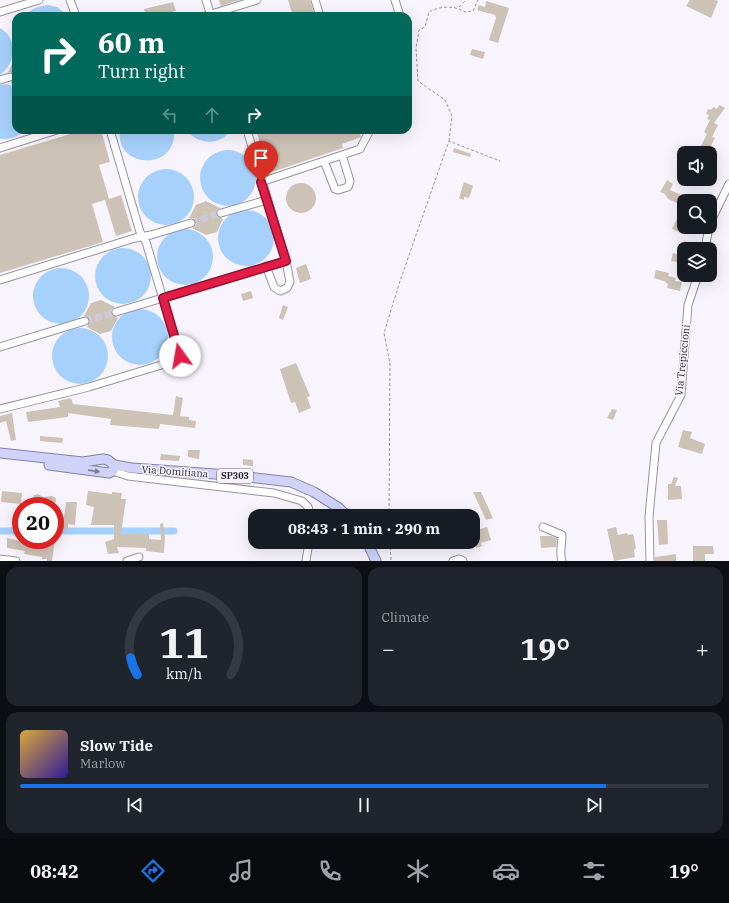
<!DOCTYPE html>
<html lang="en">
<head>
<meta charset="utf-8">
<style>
	:root { --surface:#171b24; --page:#20242c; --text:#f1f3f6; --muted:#9ea1a6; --line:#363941; --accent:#1a73e8 }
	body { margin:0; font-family:"IBM Plex Serif",serif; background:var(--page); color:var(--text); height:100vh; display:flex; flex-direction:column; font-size:15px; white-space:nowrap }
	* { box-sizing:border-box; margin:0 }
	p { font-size:13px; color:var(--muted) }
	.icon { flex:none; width:22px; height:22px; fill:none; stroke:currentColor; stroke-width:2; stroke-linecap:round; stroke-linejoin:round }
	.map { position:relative; height:561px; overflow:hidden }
	.drawer { display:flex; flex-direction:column; gap:6px; padding:6px; background:#0d0f14; flex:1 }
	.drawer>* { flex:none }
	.banner { position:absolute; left:12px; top:12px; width:400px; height:122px; border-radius:12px; box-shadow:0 4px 16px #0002; background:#00695c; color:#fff; overflow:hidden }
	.buttons { position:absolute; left:677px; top:146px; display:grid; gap:8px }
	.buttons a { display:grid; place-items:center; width:40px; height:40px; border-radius:8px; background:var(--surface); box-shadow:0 4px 16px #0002; font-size:20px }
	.speed { position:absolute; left:12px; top:497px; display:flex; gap:8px; font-size:20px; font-weight:700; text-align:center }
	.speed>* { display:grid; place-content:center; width:52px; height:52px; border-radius:50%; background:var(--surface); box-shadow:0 4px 16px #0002; line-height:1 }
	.speed .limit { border:6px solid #d22; background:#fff; color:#111 }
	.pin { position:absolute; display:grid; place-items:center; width:34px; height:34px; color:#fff; margin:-41px -17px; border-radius:50% 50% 50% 0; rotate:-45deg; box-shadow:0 0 4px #0007 }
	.pin .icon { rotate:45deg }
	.me { position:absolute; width:44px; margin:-22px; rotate:347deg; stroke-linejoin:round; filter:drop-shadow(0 0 3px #0008) }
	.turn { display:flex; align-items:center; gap:14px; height:84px; padding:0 20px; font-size:18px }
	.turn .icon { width:52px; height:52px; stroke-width:2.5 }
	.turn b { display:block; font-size:28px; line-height:34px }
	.lanes { display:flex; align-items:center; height:38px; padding:0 20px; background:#0003; justify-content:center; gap:20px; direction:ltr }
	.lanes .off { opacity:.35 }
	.big { font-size:30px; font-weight:700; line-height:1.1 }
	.drawer .widget { flex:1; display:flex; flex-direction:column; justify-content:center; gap:6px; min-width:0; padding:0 14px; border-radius:12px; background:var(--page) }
	.drawer .dial { align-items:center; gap:0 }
	.dial svg { height:104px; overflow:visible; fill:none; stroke:var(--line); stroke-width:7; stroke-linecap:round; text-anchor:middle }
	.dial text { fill:var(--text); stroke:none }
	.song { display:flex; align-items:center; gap:12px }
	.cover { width:48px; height:48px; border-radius:6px; background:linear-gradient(135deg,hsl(40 70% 55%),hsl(250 70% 35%)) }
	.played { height:4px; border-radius:2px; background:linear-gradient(90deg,var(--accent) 85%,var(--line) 85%) }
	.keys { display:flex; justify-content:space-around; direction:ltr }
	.heat { display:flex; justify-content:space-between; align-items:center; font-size:22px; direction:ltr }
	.drawer .tiles { flex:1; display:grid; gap:6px; grid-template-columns:1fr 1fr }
	.widget:last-child { grid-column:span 2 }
	.trip { position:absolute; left:248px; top:509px; width:232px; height:40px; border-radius:12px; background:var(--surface); box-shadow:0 4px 16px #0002; font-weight:700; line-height:40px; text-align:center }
	.tabs { display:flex; height:64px; justify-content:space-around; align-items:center; background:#090b0e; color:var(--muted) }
	.tabs .icon { width:28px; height:28px }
	.tabs .current { color:var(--accent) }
	.tabs b { font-size:18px; color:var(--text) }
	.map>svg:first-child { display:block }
	.water { fill:#a6d1fc }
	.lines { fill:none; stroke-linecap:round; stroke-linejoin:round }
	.canal { stroke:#a6d1fc; stroke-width:7 }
	.building { fill:#cdc2b6 }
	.minor-tunnel { stroke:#cecad3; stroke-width:7; stroke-dasharray:7 3.5; stroke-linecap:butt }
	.minor-casing { stroke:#9993a1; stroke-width:9 }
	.major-casing { stroke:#8082ad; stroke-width:11 }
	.path { stroke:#9a969e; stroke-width:1; stroke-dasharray:3 2; stroke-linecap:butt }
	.minor { stroke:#fff; stroke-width:7 }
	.major { stroke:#d0d2f8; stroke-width:9 }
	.oneway { fill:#7c7b91 }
	.route-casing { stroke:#92132f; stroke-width:10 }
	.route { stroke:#e11d48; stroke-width:7 }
	.labels { text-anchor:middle; stroke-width:3; stroke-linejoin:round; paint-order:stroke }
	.shield { fill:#f8f4fd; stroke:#666269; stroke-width:1 }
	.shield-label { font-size:9px; font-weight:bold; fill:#27242a }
	.street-label { font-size:10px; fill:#27242a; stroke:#f8f4fd }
</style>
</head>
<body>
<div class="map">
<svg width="729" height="561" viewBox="0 0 729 561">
	<rect width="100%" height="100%" fill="#f8f4fd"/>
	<path class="water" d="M48,5L57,7L68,16H24C31,9 38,6 48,5Z
		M0,28C19,39 16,63 0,75Z
		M6,84L16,87V130H25C18,137 10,140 0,139V85Z
		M120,130H174C177,173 114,168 120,130Z
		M186,130H231C220,146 198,145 186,130Z
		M200 178a28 28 0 1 1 56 0a28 28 0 1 1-56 0Z
		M138 197a28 28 0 1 1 56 0a28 28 0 1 1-56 0Z
		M218 238a28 28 0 1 1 56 0a28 28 0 1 1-56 0Z
		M157 257a28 28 0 1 1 56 0a28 28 0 1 1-56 0Z
		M95 276a28 28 0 1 1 56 0a28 28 0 1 1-56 0Z
		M33 296a28 28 0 1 1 56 0a28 28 0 1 1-56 0Z
		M112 337a28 28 0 1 1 56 0a28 28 0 1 1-56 0Z
		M52 356a28 28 0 1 1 56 0a28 28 0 1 1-56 0Z"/>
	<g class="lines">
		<path class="canal" d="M0,531H21
			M55,531H174"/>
	</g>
	<path class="building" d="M219,0H240L221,6Z
		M288,0H310L315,16H293Z
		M690,0H715L718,1L711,18L686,6Z
		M486,1L509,8L498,43L489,40L496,18L495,15L477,10L479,5L485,7Z
		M173,2L176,11L155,16H146L144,9Z
		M472,49L485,52L483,59L470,55Z
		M16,57V92L14,93L11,82L15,76L13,73L8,72Z
		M719,105L725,108L714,123L718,125L712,137L715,138L707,153H701L704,147L701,146L707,134L704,132L710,120L707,119L709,115L706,114L708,109L711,110L713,107L717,109Z
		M84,130H101L110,162L99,165L109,199L121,195L132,231L116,236L105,200L92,204L103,242L0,273V155Z
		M256,130H358L361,137L342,144L343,148L269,173Z
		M454,148L471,154L470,157L453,152Z
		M667,180L673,184L670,190L694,201H684V206L668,199L665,194L660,192Z
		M464,182L473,186L469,198L464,197V200L459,198Z
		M286 198a15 15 0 1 1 30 0a15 15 0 1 1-30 0Z
		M206,201L220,208L216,211V215L223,219L217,232L206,235L192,228L196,225V221L193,218H189L196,205Z
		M677,219L684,222L681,233L672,229Z
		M684,241L695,244L694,249H683Z
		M673,253L684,256L682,263L671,261Z
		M306,264L311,279L300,283L296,268Z
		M656,270L669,273L668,276L676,278L675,281L682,282L680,291L667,288L668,284L666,283V282L654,278Z
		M251,291L253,298L243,301L241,294Z
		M101,300L115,307L111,310V314L118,318L111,331L100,334L87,327L90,320L88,317L84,316L91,303Z
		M283,305L288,307L283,320L279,318Z
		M296,363L310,396L307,397L311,408L299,413L295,402L291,403L280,369Z
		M176,396L183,398L180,416L189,417V420L196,421L195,428L160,424L159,429L110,425L111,419L68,413V417L28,422L26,412L60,407L58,401L71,398L73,404L173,415Z
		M612,409L617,410L613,420L607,418Z
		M12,413L16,440L11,441L6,421L0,423V416Z
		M683,430L692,432L690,438L705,444L702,454L678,447Z
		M40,436L63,438L62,443L40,441Z
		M188,450H200L199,459L188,457Z
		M161,454L180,456L179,461L160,460Z
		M243,459L253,460V466L243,465Z
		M674,477L678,478L675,486H681L682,499L668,500V484H671Z
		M2,491L22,493L21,504L1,502Z
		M88,491L112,494V492L122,493L121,499H126L121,534H149V539L161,540L160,524L163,523L165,536L164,553L146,551V548L117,547L119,553L108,554L105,542L114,539V525H91L94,507L86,505Z
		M473,492H481L493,518L486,520Z
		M38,494L43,497L52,496L56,498L55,506H32L34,495Z
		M66,502H77L75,525L68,524V529H57V525H55V517H64Z
		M657,520H667L668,544L659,545Z
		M487,527L491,540L481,543L482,546L476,548L473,531Z
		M616,527L618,535L627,533L628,535L633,534L636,548L634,550L635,557L614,561L607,529Z
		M540,536H551L557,538L556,547L541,548Z
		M7,538L34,544V540H55L52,561H47V559H42V557L24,554L25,551L7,548Z
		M693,546H713L714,554H705V561H693Z
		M676,554V561H655V557Z"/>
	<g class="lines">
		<path class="minor-tunnel" d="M191,223L221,213
			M85,321L116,312"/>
		<g class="minor-casing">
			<path id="minor" d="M70,0L76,16
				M206,0L211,16
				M315,0L320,16
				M395,0L400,16
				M0,12L39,0
				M205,16L257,0
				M0,80L10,77
				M247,130L286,261L290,282L287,288L280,291L274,287L266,266
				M0,148L57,130
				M324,161L335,189L338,190L348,187L350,181L342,155
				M261,182L360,149L370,130
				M221,213L267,200
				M710,223L729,184
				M705,249L709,227
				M0,280L135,238L151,235L191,223
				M116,312L286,261
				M0,347L85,321
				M0,409L89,387L171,362L177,360L180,356L146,242L140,232L110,130
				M113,471L128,476L274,493L302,501L308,507L311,516
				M543,527L562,535C562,544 559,553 562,561
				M0,559L16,561
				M127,561L139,557
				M306,561L309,542
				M453,561L459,559L463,561
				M650,561L649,516L656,443L681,395L688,305L698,275"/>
		</g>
		<g class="major-casing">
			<path id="major" d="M0,453L83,462L103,459L108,460L114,465L132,468L229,475L291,482L314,492L339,508L347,516
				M49,465L109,473L113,471L114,465
				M367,542L376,561"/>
		</g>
		<path class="path" d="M459,7L466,0
			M449,141L452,116L445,100L418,81L416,48L419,30L425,27L429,12C440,6 454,5 465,12L473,11L478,0
			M389,516L390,364L384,333L400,281L449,141L500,161
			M390,542L391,561"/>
		<use href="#minor" class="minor"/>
		<use href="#major" class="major"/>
	</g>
	<defs><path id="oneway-solid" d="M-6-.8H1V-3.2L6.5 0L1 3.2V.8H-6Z"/></defs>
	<use class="oneway" href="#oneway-solid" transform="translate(94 471) rotate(8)"/>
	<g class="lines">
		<g class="route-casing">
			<path id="route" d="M180,356L163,298L286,261L261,182"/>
		</g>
		<use href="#route" class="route"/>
	</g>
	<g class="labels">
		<rect class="shield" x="217" y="469" width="36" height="14" rx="3"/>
		<g class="shield-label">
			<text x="235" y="479">SP303</text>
		</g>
		<g class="street-label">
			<text transform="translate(682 360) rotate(-84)" y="4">Via Trepiccioni</text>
			<text transform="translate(175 471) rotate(4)" y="4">Via Domitiana</text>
		</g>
	</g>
</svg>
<div class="buttons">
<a><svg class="icon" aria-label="sound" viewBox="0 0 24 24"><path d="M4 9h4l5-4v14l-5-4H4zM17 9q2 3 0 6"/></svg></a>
<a><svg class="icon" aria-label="search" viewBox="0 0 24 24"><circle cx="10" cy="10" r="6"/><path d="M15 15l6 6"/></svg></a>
<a><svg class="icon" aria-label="layers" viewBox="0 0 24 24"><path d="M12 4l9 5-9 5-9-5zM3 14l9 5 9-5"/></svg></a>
</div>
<div class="speed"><div class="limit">20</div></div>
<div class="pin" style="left:261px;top:182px;background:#d93025"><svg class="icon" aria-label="arrive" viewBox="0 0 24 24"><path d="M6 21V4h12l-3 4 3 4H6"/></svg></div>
<svg class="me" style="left:180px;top:356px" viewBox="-20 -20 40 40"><circle r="19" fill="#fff"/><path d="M0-13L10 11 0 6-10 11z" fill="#e11d48"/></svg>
<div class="trip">08:43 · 1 min · 290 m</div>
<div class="banner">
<div class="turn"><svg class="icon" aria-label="right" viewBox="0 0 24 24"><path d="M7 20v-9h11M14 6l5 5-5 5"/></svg><div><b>60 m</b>Turn right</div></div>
<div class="lanes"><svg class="icon off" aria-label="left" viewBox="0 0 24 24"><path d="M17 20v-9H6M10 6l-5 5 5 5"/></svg><svg class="icon off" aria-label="ahead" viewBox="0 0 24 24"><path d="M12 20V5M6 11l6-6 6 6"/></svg><svg class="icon" aria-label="right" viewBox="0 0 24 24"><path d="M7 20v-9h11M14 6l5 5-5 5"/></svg></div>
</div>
</div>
<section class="drawer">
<div class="tiles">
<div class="widget dial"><svg viewBox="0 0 100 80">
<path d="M14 69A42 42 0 1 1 86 69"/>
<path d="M14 69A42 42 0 0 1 9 56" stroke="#1a73e8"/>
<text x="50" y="56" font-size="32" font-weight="700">11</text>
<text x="50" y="72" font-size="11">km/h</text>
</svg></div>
<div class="widget"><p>Climate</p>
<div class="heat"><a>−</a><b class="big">19°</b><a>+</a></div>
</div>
<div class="widget">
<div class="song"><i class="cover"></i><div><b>Slow Tide</b><p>Marlow</p></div></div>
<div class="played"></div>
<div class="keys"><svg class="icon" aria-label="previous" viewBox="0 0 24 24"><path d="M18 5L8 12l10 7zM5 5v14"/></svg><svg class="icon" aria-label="pause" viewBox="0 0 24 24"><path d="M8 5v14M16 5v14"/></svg><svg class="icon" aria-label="next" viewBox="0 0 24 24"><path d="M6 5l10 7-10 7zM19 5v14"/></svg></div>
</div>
</div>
</section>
<nav class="tabs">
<b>08:42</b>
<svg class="icon current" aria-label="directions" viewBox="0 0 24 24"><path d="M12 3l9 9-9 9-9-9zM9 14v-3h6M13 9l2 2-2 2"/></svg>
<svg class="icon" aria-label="music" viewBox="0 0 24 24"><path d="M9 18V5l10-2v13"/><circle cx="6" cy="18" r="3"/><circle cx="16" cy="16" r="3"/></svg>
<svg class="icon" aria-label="phone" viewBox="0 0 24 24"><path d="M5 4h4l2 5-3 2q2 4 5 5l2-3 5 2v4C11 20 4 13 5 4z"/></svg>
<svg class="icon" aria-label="climate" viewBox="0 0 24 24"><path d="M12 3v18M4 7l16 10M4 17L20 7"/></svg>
<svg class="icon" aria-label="car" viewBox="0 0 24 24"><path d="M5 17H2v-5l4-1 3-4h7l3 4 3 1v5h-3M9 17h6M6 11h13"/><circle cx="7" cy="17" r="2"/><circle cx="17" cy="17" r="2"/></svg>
<svg class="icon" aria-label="filters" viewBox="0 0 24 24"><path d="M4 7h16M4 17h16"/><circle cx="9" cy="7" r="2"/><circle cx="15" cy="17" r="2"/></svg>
<b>19°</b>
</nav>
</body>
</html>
